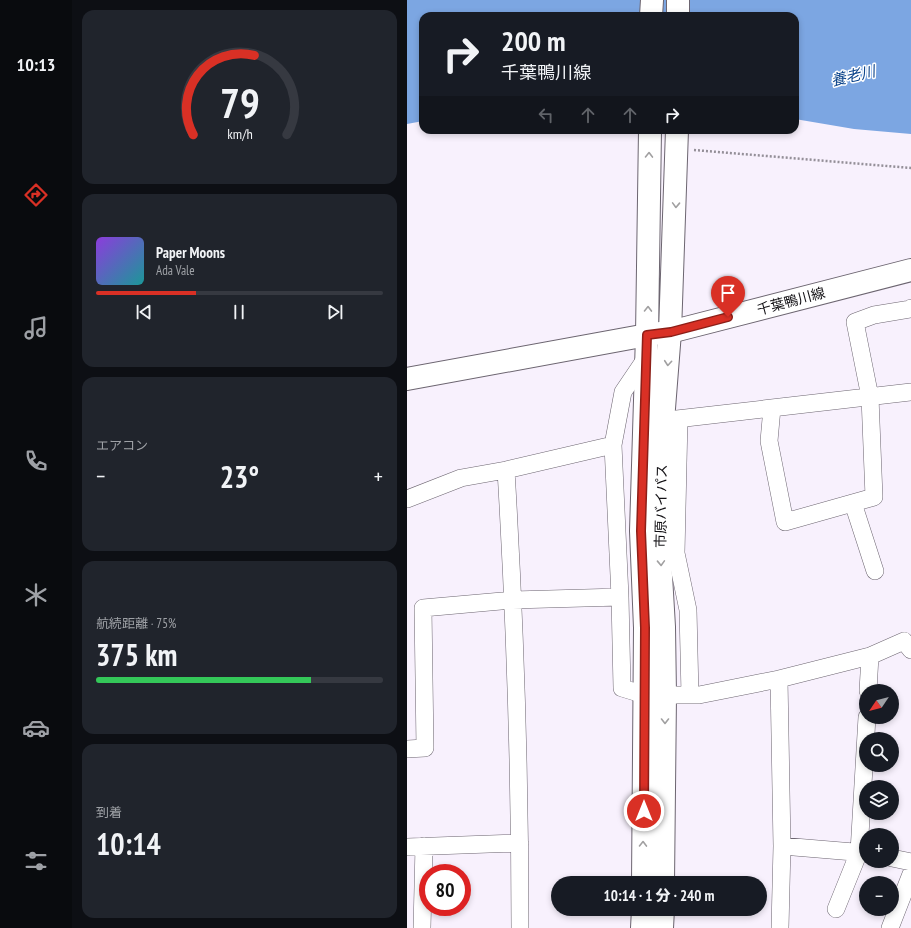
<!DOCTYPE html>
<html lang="ja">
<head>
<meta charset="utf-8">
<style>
	:root { --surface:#171b24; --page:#20242c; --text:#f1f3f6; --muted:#9ea1a6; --line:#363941; --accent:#d93025 }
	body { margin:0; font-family:"PT Sans Narrow","Noto Sans JP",sans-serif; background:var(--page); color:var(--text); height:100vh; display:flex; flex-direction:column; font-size:15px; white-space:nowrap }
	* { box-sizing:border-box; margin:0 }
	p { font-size:13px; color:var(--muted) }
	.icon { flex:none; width:22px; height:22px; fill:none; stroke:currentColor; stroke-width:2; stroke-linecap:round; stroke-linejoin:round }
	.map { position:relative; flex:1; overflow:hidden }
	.sheet { display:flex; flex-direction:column; gap:10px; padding:10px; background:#0d0f14; width:335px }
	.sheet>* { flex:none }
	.banner { position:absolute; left:12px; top:12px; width:380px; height:122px; border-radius:12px; box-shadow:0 2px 6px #0003; background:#171b24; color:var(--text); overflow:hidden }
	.needle { width:26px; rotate:235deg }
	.fabs { position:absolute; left:452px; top:684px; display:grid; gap:8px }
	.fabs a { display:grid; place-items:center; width:40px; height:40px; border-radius:50%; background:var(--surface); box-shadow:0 2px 6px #0003; font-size:20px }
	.speed { position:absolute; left:12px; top:864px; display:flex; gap:8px; font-size:20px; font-weight:700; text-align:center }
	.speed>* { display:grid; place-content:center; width:52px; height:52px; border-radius:50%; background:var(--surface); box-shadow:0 2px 6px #0003; line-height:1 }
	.speed .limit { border:6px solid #d22; background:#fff; color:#111 }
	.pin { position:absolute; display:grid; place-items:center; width:34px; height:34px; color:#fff; margin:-41px -17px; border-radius:50% 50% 50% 0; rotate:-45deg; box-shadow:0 0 4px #0007 }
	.pin .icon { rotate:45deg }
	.me { position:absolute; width:44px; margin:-22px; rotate:0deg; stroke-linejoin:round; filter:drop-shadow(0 0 3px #0008) }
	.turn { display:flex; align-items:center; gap:14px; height:84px; padding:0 16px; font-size:18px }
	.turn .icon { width:52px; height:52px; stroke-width:2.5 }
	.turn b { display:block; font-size:28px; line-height:34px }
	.lanes { display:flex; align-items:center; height:38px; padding:0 16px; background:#0003; justify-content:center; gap:20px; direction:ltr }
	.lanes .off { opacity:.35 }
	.big { font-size:30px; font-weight:800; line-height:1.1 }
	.sheet .widget { flex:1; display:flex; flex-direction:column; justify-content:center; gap:6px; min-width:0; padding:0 14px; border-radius:12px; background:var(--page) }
	.sheet .dial { align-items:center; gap:0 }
	.dial svg { height:104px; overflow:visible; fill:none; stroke:var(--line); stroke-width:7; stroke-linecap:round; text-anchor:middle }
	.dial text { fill:var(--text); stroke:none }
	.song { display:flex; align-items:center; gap:12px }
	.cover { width:48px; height:48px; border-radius:6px; background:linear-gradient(135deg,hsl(270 70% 55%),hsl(180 70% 35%)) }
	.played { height:4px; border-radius:2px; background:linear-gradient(90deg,var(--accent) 35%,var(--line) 35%) }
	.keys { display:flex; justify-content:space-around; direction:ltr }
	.heat { display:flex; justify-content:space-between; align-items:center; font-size:22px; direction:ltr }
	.charge { height:6px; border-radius:3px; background:linear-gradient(90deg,#34c759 75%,var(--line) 0) }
	.trip { position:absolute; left:144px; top:876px; width:216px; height:40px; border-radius:20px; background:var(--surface); box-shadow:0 2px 6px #0003; font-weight:800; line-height:40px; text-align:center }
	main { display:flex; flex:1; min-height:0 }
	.tab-bar { display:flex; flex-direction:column; width:72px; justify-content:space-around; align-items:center; background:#090b0e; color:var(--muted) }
	.tab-bar .icon { width:28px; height:28px }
	.tab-bar .on { color:var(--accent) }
	.tab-bar b { font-size:18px; color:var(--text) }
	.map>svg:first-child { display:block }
	.water { fill:#7ca6e2 }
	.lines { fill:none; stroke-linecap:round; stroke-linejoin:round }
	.street-casing { stroke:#6c6570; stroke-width:18 }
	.secondary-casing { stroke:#6c6570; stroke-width:24 }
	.primary-casing { stroke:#6c6570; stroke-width:24 }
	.highway-casing { stroke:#6c6570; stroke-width:24 }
	.path { stroke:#948f98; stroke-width:2.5; stroke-dasharray:2 2; stroke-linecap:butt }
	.street { stroke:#fff; stroke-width:17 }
	.secondary { stroke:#fff; stroke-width:22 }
	.primary { stroke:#fff; stroke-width:22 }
	.highway { stroke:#fff; stroke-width:22 }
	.oneway { stroke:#a1a0a1 }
	.route-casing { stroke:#8d1f18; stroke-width:10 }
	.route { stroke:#d93025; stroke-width:7 }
	.labels { text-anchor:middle; stroke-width:3; stroke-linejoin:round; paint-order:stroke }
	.street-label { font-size:14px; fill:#131115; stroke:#fff }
	.water-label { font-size:15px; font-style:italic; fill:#0f468c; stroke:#fff }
</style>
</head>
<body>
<main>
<nav class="tab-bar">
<b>10:13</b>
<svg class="icon on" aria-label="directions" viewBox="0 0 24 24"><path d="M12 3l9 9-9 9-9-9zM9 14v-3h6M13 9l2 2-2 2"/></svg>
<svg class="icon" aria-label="music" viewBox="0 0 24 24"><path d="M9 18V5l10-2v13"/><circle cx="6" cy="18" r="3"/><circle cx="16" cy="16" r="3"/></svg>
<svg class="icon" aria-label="phone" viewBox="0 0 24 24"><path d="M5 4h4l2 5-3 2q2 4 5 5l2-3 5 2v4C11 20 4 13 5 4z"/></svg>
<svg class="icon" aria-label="climate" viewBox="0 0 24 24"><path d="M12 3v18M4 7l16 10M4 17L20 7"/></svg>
<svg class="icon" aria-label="car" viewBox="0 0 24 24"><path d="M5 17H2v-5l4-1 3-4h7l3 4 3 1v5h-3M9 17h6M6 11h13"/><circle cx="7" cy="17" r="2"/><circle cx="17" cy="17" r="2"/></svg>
<svg class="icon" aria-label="filters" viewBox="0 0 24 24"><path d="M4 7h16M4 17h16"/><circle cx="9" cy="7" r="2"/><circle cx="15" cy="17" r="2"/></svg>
</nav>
<section class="sheet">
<div class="widget dial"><svg viewBox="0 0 100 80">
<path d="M14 69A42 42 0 1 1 86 69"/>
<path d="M14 69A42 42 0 0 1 61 8" stroke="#d93025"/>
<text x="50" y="56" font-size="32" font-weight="700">79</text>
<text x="50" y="72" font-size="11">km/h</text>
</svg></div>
<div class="widget">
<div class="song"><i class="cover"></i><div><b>Paper Moons</b><p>Ada Vale</p></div></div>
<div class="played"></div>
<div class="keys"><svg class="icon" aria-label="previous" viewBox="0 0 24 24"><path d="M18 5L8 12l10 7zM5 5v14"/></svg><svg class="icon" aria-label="pause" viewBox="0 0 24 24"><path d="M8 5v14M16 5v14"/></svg><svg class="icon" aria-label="next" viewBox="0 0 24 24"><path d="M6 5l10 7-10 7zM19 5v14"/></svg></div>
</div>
<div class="widget"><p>エアコン</p>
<div class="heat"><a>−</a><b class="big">23°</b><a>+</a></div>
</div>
<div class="widget"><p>航続距離 · 75%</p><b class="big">375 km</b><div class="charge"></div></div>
<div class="widget"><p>到着</p><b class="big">10:14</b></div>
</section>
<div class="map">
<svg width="504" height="928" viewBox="0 0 504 928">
	<rect width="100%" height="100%" fill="#f8f1fd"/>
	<path class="water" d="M0,0H504V134L447,129L388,119V16H16V121L0,124Z"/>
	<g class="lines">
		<g class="street-casing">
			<path id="street" d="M365,408L362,441L378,522L467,497L463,397L448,322L467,315L504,309V308
				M272,419L269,553L281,610L283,695
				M261,420L504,392
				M99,470C108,622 113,775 113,928
				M0,499L54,478L99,470L206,445
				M446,503L468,571
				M372,679L375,846L373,928
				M461,691L463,656
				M238,695L215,688L213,597L206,445L216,392L239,358
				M258,695H292L372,679L463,656L497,641L504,650
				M0,749L18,748L16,608L106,600L213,597
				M375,846L459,853
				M0,847L113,843
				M485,858L504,862
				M429,909L452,852L460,717
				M15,928L17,846
				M483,928L504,874"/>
		</g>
		<g class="secondary-casing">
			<path id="secondary" d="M0,379L240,335"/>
		</g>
		<g class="primary-casing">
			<path id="primary" d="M245,334L263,332L504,270"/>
		</g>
		<g class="highway-casing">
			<path id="highway" d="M244,16L245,0
				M271,16V0
				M236,883L238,628L234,531L240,335L243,130
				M256,883L258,695L257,627L253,559L254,494L256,421L263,332L270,130
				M235,928L236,909
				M255,928L256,909"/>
		</g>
		<path class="path" d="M287,150L504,168"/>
		<use href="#street" class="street"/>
		<use href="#secondary" class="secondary"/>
		<use href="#primary" class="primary"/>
		<use href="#highway" class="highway"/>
	</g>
	<defs><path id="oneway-chevron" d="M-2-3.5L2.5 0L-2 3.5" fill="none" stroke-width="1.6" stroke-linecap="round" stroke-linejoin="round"/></defs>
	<g class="oneway">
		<use href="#oneway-chevron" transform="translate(242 155) rotate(-89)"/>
		<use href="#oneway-chevron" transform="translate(269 205) rotate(92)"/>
		<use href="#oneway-chevron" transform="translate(241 309) rotate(-89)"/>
		<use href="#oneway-chevron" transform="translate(261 363) rotate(95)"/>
		<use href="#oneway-chevron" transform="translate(254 563) rotate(88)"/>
		<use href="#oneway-chevron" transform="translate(258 721) rotate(90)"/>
		<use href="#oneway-chevron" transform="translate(236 844) rotate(-89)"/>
	</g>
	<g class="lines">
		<g class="route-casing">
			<path id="route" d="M237,811L238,628L234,531L240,335L264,332L321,317"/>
		</g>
		<use href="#route" class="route"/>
	</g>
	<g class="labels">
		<g class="street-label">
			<text transform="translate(384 301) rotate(-15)" y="5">千葉鴨川線</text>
			<text transform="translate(254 506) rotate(-89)" y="5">市原バイパス</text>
		</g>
		<g class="water-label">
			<text transform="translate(446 76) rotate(-13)" y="5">養老川</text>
		</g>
	</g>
</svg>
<div class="fabs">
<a><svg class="needle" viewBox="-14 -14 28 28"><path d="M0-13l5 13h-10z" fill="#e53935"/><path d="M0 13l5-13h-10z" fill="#9ea1a6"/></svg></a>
<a><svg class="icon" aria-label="search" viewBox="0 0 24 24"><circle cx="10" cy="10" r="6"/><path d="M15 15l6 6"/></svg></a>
<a><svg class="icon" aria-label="layers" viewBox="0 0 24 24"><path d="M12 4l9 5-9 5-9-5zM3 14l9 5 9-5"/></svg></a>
<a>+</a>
<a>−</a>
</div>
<div class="speed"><div class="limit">80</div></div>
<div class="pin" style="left:321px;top:317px;background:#d93025"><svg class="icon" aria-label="arrive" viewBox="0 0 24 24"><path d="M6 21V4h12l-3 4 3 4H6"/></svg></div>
<svg class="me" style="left:237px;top:811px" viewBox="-20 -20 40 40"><circle r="17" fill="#d93025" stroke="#fff" stroke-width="3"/><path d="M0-11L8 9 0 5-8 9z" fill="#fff"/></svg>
<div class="trip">10:14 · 1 分 · 240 m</div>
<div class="banner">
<div class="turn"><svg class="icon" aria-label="right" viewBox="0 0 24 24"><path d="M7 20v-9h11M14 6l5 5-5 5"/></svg><div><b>200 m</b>千葉鴨川線</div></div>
<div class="lanes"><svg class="icon off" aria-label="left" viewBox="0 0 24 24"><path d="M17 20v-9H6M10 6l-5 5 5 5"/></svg><svg class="icon off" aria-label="ahead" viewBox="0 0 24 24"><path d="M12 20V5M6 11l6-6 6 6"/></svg><svg class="icon off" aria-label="ahead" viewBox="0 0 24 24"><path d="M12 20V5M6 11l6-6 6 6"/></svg><svg class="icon" aria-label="right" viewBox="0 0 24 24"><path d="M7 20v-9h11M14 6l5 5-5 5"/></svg></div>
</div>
</div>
</main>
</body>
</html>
